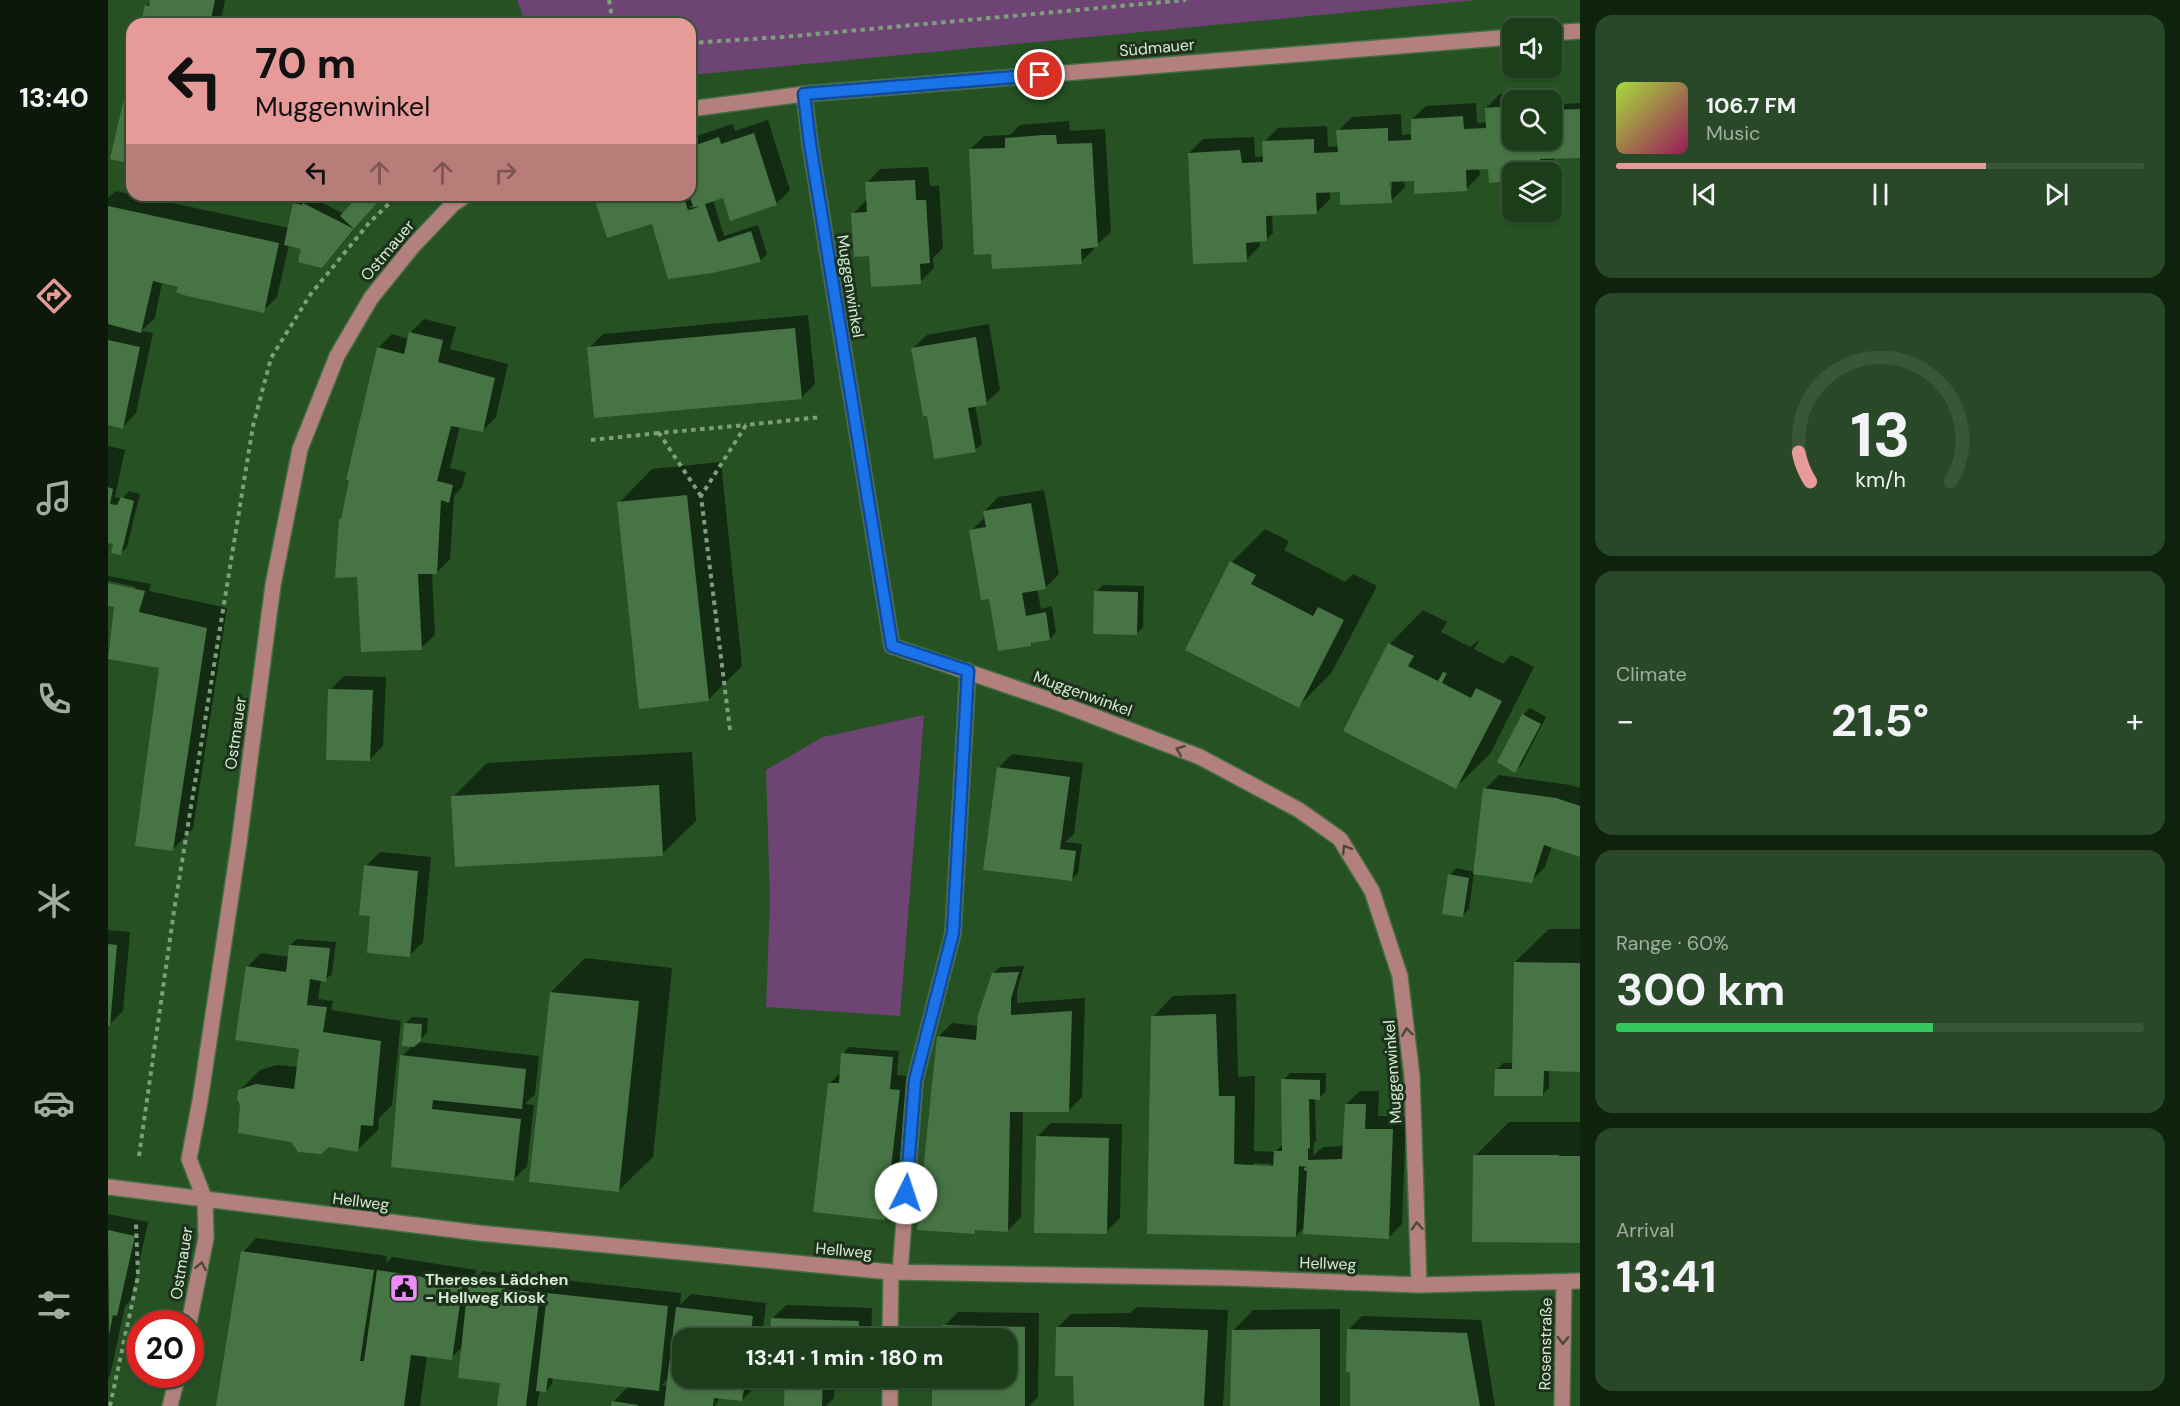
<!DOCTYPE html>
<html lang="en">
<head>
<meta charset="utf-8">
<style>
	:root { --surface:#1c3d1a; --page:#294827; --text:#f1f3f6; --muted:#a0aea2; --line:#3a5639; --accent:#e69b98 }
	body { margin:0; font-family:"DM Sans",sans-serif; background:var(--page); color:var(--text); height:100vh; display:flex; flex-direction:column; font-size:22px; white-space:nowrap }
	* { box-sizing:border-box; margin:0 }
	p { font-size:20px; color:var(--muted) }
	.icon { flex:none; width:33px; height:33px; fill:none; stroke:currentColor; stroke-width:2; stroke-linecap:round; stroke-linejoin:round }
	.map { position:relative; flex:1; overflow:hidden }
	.panel { display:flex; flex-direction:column; gap:15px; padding:15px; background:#0f220e; width:600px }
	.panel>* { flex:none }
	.top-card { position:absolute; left:18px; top:18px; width:570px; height:183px; border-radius:18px; box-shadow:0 2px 4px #0004,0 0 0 2px var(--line); background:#e69b98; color:#111; overflow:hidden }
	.buttons { position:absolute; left:1394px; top:18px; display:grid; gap:12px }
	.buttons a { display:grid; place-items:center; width:60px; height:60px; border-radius:12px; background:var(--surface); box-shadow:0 2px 4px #0004,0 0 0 2px var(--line); font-size:30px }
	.speed { position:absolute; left:18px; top:1310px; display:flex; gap:12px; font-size:30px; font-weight:700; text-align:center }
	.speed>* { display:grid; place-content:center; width:78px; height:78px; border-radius:50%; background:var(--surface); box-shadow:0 2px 4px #0004,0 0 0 2px var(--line); line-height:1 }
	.speed .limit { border:9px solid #d22; background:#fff; color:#111 }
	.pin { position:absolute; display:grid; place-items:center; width:51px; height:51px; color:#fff; margin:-26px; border:3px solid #fff; border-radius:50%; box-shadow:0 2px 6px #0007 }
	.me { position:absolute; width:66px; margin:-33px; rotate:4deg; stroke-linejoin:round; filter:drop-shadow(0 0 4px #0008) }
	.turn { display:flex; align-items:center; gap:21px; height:126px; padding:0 30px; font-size:27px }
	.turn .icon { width:78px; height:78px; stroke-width:2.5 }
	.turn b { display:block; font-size:42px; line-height:51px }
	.lanes { display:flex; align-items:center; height:57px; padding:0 30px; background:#0003; justify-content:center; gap:30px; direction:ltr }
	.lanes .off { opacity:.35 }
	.big { font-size:45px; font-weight:700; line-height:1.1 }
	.panel .tile { flex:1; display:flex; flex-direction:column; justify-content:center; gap:9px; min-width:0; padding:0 21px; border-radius:18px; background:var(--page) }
	.panel .dial { align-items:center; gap:0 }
	.dial svg { height:156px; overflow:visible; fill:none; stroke:var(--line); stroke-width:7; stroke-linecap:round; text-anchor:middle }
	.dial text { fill:var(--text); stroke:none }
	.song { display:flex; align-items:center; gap:18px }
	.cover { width:72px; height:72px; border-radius:9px; background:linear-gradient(135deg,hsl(80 70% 55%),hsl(330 70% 35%)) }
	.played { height:6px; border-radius:3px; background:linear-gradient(90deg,var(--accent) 70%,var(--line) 70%) }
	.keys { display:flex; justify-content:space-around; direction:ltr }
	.heat { display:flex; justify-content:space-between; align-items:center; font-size:33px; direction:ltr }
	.charge { height:9px; border-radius:4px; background:linear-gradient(90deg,#34c759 60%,var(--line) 0) }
	.trip { position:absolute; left:564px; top:1328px; width:345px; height:60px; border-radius:18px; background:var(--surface); box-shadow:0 2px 4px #0004,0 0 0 2px var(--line); font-weight:700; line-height:60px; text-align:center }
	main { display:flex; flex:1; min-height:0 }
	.dock { display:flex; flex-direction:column; width:108px; justify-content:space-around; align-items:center; background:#0b180a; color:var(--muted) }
	.dock .icon { width:42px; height:42px }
	.dock .on { color:var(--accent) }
	.dock b { font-size:27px; color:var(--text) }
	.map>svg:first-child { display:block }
	.green { fill:#6e4474 }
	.shadow { fill:#0007; fill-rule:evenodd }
	.building { fill:#477444 }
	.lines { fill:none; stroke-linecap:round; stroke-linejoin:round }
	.minor-casing { stroke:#446d42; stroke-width:18 }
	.path { stroke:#7d9f7b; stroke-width:4; stroke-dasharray:4.5 4.5; stroke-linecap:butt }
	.minor { stroke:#b2807d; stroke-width:15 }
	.oneway { stroke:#4a493a }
	.route-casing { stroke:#114b97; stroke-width:15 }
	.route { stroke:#1a73e8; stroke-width:10 }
	.labels { text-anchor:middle; stroke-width:6; stroke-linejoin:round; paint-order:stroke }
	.street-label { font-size:16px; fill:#d4ecd1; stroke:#1e311d }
	.poi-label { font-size:16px; font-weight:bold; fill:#d4ecd1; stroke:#1e311d; text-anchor:start }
</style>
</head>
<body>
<main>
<nav class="dock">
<b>13:40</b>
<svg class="icon on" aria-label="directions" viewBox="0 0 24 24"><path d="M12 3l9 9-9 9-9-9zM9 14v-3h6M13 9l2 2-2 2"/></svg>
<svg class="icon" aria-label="music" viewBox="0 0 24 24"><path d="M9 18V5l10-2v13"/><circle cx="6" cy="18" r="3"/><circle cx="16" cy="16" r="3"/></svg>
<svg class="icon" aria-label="phone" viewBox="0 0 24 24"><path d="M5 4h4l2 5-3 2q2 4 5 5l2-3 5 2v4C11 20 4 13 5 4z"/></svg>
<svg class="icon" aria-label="climate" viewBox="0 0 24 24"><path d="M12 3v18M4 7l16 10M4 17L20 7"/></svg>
<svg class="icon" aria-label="car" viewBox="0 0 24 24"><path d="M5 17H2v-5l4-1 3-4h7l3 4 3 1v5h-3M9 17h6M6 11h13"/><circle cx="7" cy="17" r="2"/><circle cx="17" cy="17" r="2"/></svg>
<svg class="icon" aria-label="filters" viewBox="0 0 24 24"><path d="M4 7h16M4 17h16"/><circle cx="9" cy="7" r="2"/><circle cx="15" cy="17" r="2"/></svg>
</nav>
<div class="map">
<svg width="1472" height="1406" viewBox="0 0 1472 1406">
	<rect width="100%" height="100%" fill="#255123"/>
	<path class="green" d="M409,0H1369L582,75V24H418Z
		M816,715L792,1016L658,1007L662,901L658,770L715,737Z"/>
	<path class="shadow" d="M44,0H117L112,24H34L38,6Z
		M1443,91V105L1472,103V156L1446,157V164L1438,172H1404V180L1381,165L1371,168L1372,175L1358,189L1307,180H1296L1297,187L1283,201L1233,188L1222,191V199L1209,212L1164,215L1165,233L1158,240H1152V246L1138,260L1081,153L1095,139L1146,137L1147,157L1157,156L1156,142L1170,128L1219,126L1220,147L1231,146L1230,131L1244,117L1293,114L1294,135L1305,134L1304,119L1318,106L1368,103L1369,123L1379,122L1378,108L1392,94ZM1404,100H1443V140H1404ZM1281,181H1284V190H1281Z
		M660,120L682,190L668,204L616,196L605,200L616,236L650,225L659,254L652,261L546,224L486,195H582L583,138L625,124L627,131Z
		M961,121L962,131L997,129L1003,232L987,246V248L973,262L885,252L862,150L876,136L902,135L912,125Z
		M820,167L822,186H831L835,248L825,258L826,268L812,282L762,255L745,214L759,199V183L772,169Z
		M8,191L181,228L186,204L193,197L201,199L203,197L236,214L253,195H275L221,260L195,248L181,245L169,297L155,311L54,282L47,318L33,331L45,333L28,413L15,427L0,424V198Z
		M700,315L707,384L693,398L481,348L495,334Z
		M316,319L348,327L342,349L400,364L388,417L374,431L352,426L342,468L358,472L354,487L346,496L342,559L328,573H324L327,635L313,648L251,575L235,517L270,348L284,334L301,339L302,333Z
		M881,324L892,390L878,403L867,405L874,444L867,450L820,416L805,348L819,335Z
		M0,446L17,450L7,497L14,499L21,491L32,494L19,547L12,554L6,543L0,542Z
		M613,462L634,666L600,700L511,503L544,469Z
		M936,490L951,574L937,588L929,589L933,609L944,606L948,632L942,639L926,641L923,644L882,597L863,531L877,517V511L890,497Z
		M1157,529L1181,541L1176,550L1237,582L1245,574L1269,586L1224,672L1191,706L1124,562Z
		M0,576L43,584L41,591L119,608L85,829L64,850L53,667L9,606L0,604V585L25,590L28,587L0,581Z
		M995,585L1036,586L1035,627L1029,633L988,592Z
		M1315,610L1339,622L1333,632L1362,647L1372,639L1366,649L1395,664L1403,655L1426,667L1382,754L1348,787L1282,644Z
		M236,676L278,677L275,746L261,760L222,690Z
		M1422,708L1438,717L1414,764L1407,771L1391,761L1415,715Z
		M584,752L588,821L554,854L345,797L379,763Z
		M904,754L975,763L966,834L957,842L974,844L970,873L964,879L890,768Z
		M1391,775L1462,785L1472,788V856L1444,846L1437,867L1423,881L1366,873L1361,909L1354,916L1342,875L1348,868L1367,872L1377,789Z
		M272,852L323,857L315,942L301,956L264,914L258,866Z
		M1441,929H1472V1070L1441,1069V1088L1434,1095L1389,1069L1395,1063H1405L1407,962Z
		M0,930L22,932L15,1011L1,1025Z
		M189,939L228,942L224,974L217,980H213L210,999L225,1001L223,1010L293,1021L284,1105L271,1118L270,1130L249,1150L134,1105L132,1090L152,1070L169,1065L190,1067L193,1048L139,967L153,953L181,957L182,945Z
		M477,958L564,968L545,1157L511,1190L443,992Z
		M916,966L909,991V1003L977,998L974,1097L960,1111H915L913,1217L900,1230L870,1229L866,1232L830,1037L844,1023L871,1026L885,974L892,967Z
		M1128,994L1130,1077L1147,1076L1146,1151L1167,1152L1175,1144V1080L1182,1073H1218V1091L1211,1098H1207L1208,1141L1206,1143L1205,1156L1215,1147L1236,1146L1238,1104L1252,1091H1271L1270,1116H1298L1294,1224L1280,1238L1197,1226L1188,1236L1125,1234L1045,1017L1065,996ZM1145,1163L1163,1164V1167L1145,1166Z
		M304,1017L320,1018L319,1033L309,1042L431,1056L427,1094L417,1104L426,1105L419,1166L405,1180L285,1166L294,1056L305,1045L297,1024Z
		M741,1047L791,1051L789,1075L805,1077L791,1205L777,1219L721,1084L733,1072L735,1054Z
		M1401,1122H1472V1242L1367,1156Z
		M943,1123L1014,1124L1012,1218L998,1232L929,1137Z
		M0,1214L40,1222L23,1300L17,1306L2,1376L0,1378Z
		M148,1238L279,1256L278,1263L284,1257L368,1270L367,1279L375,1271L445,1280L444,1290L454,1280L573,1293L572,1305L583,1294L658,1303L654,1338H574V1377H649L648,1386L634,1400L612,1397L607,1406H505V1402L521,1386L445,1377L444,1384L438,1391L432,1390L429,1406H390L393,1381L354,1347L343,1358L319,1355L312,1406H110L135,1252ZM561,1378L560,1386L554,1385Z
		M678,1305L764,1308L763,1338H663L664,1319Z
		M1029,1307L1120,1310L1115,1406H967L966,1375L949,1328L963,1314L1022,1313Z
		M1232,1309V1406H1124L1125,1331L1145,1310Z
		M850,1312L931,1313L930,1397L921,1406H826V1377H898V1338H826V1336Z
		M1254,1316L1373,1320L1387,1406H1243V1371L1240,1330Z
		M679,1377H727L726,1398L718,1406H677Z"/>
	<path class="building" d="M42,0H107L102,24H33L37,5L41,6Z
		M18,90L24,91V164L2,159Z
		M1404,106V140H1443V110L1472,109V158L1432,159L1433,172H1404V181L1381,183L1380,169L1358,170L1359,191L1306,194V181L1282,182L1284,203L1232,205V192L1208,193L1209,214L1158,216L1159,241L1138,243L1139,262L1085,264L1080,153L1132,150L1134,163L1155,162L1154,141L1206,139V153L1230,152L1228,130L1280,128V141L1303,140V119L1355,116L1356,129L1378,128L1377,108Z
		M646,133L669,205L622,221L615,198L597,204L610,242L643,231L653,262L604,273L560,279L544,224L499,238L485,195H575L580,210L585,209L592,206L581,208L585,206L581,195L582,147L611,137L613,144Z
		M935,135H948L949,144L984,143L990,247L973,249L974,264L884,269L883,254L866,255L861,149L897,148V138Z
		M807,180L808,200H818L822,263L812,264L813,284L763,287L761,256L746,257L743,213L759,212L757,182Z
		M251,195H260L269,203L246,229L232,216Z
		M185,203L194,205L195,203L246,229L214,268L190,262L193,249L176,245Z
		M0,206L171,243L156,313L75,295L68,292L70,287L45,281L33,333L0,324Z
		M687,328L694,399L486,418L479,347Z
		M301,332L335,340L330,362L387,378L375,432L343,426L329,481L345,485L341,503L333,500L329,574H310L314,650L253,652L249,577L227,578L231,519H233L241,480H238L269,347L296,354Z
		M868,337L879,405L860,408L868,452L826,459L819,416H815L803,348Z
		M0,340L32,347L15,429L0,425Z
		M0,487L5,489L2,504L9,505L13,497L26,501L13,555L3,553L5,544L0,543Z
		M579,495L601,701L531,709L509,502Z
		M923,503L938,589L914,593L918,616L938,612L942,640L923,643V646L890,651L881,599L873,600L861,530L878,527L875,511Z
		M1122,561L1148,575L1143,584L1205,616L1210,607L1236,620L1191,708L1077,650Z
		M0,583L37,591L31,612L99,628L65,851L27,846L51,668L0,659L6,607L0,606Z
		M986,591L1030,592L1029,635L985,634Z
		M1280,643L1306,656L1300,666L1330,681L1335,672L1339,673L1334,683L1363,698L1368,688L1394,701L1348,789L1235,731Z
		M220,689L265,690L262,761L218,760Z
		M1414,714L1433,724L1407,773L1389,762Z
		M889,767L962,777L952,849L968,851L964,881L875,870Z
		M551,785L555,856L347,867L343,796Z
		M1375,788L1448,798L1472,806V857L1436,845L1424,883L1365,874Z
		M256,865L310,871L302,957L259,953L262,916L251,915Z
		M1340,874L1361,878L1355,917L1334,914Z
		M0,944L9,945L2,1026H0Z
		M181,945L222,948L218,982L202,979L199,1005L219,1007L215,1032L273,1041L265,1126L253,1125L250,1152L221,1147L213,1154L190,1152L183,1142L130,1133L132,1105L129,1099L130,1090L148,1084L186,1089L191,1049L127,1040L138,966L178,972Z
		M1406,962L1472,963V1072L1436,1071L1435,1096H1386L1387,1069H1404Z
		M911,972L903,999V1015L964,1011L961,1112H902L900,1232L867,1230V1234L809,1230L829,1036L868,1040L870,1015L884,973Z
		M442,992L531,1001L511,1192L421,1182Z
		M1108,1014L1111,1096H1127L1126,1164L1165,1166L1166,1151H1174L1173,1079L1212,1080V1100L1201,1099L1202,1149L1200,1148V1160L1234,1159L1237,1104H1258L1257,1129H1285L1281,1239L1195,1234L1199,1171L1196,1170V1168L1199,1167L1191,1166L1188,1237L1039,1234L1043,1016Z
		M296,1023L314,1024L313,1041L306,1047L294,1046Z
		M733,1053L785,1057L782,1089L792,1090L777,1220L705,1212L720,1083H731Z
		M292,1055L418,1069L414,1109L325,1100L324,1109L413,1119L406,1181L283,1167Z
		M928,1136L1001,1138L999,1234L926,1233Z
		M1365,1155H1451V1156H1472V1243L1364,1242Z
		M0,1230L27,1236L9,1316L5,1315L1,1335Z
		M133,1251L266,1270L252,1361H256L269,1270L355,1283L344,1360L303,1355L296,1406H108Z
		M360,1284L432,1293L418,1406H389L392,1383L350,1378Z
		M439,1293L560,1306L551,1391L440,1378L438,1392L428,1391Z
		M568,1307L645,1316L642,1338H574V1377H638L634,1401L606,1398L605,1406H556Z
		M663,1318L751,1321L750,1338H662Z
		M835,1325L917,1327V1406H824V1377H898V1338H825V1335Z
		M948,1327H1007L1100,1330L1096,1406H966L965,1376H947Z
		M1212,1329V1406H1122L1124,1330Z
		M1239,1329L1359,1333L1372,1406H1242V1372H1238Z
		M677,1377H715L714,1406H676Z
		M504,1401L530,1405V1406H503Z"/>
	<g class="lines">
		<g class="minor-casing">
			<path id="minor" d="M1443,33L1472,31
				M696,94L702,144L784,646L951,703L1092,757L1191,810L1232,839L1264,891L1292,976L1304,1076L1311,1285
				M582,109L696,94L1404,37
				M0,1187L371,1233L783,1272L1122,1278L1311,1285L1472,1281
				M792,1272L807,1080L845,933L860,671
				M81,1323L98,1238L97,1200L81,1159L92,1101L131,843L165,585L192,449L229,356L263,298L305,246L345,204L358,195
				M782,1338L783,1272
				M62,1406L70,1374
				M782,1406V1377
				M1454,1406L1456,1282"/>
		</g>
		<path class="path" d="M501,0L505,24
			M582,43L675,37L1078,0
			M483,440L551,433
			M593,496L551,433L638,425
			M622,730L593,496L638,425L713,417
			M31,1156L66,911L145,426L163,358L202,295L261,223L290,195
			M2,1406L30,1276L28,1224"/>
		<use href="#minor" class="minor"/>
	</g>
	<defs><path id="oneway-chevron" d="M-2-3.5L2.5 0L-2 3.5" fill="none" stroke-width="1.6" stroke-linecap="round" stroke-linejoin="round" transform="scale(1.5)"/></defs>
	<g class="oneway">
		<use href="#oneway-chevron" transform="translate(1072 750) rotate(-159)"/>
		<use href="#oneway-chevron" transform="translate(1238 849) rotate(-122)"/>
		<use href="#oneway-chevron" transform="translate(1299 1032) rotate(-97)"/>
		<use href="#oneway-chevron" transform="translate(1309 1226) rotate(-92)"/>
		<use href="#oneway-chevron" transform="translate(93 1266) rotate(-79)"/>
		<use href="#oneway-chevron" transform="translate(1455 1340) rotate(91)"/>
	</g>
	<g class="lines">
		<g class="route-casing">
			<path id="route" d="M798,1193L807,1080L845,933L860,671L784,646L702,144L696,94L932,75"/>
		</g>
		<use href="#route" class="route"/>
	</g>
	<defs>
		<g id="civic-square" transform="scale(1.5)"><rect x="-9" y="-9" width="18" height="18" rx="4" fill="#ed8cf9" stroke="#1e311d"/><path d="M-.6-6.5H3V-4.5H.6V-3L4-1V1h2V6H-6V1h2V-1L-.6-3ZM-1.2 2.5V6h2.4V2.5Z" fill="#111"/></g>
	</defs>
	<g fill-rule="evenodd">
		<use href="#civic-square" x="296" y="1288"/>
	</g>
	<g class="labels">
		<g class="street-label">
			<text transform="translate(1049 47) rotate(-5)" y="6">Südmauer</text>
			<text transform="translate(279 250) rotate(-50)" y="6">Ostmauer</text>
			<text transform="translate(743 286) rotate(81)" y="6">Muggenwinkel</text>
			<text transform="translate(975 693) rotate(20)" y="6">Muggenwinkel</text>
			<text transform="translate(127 733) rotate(-82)" y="6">Ostmauer</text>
			<text transform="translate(1284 1072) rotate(-94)" y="6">Muggenwinkel</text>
			<text transform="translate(253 1201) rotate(7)" y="6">Hellweg</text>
			<text transform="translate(736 1250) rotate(5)" y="6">Hellweg</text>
			<text transform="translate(73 1263) rotate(-81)" y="6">Ostmauer</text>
			<text transform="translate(1220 1263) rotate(2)" y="6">Hellweg</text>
			<text transform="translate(1437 1344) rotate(-89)" y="6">Rosenstraße</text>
		</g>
		<g class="poi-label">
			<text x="317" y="1285">Thereses Lädchen<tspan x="317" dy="18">- Hellweg Kiosk</tspan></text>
		</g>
	</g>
</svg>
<div class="buttons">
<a><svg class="icon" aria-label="sound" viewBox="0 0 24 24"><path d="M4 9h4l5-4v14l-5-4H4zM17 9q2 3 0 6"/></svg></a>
<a><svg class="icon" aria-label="search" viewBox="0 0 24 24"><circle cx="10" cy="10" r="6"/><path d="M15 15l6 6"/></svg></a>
<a><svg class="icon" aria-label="layers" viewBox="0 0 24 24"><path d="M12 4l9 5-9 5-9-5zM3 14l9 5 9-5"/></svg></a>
</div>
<div class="speed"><div class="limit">20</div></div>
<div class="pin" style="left:932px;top:75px;background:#d93025"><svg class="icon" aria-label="arrive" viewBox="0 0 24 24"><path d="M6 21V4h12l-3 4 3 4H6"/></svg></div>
<svg class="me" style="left:798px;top:1193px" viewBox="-20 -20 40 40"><circle r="19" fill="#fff"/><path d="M0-13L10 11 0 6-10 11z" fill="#1a73e8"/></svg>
<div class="trip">13:41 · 1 min · 180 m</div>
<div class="top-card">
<div class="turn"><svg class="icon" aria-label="left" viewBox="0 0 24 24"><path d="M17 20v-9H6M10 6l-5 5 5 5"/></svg><div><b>70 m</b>Muggenwinkel</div></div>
<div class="lanes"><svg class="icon" aria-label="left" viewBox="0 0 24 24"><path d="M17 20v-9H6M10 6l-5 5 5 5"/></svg><svg class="icon off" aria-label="ahead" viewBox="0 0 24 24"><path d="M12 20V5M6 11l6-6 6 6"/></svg><svg class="icon off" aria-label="ahead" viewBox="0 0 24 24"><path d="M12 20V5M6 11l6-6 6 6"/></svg><svg class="icon off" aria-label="right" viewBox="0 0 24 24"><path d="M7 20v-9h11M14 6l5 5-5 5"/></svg></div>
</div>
</div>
<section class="panel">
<div class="tile">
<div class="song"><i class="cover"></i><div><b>106.7 FM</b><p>Music</p></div></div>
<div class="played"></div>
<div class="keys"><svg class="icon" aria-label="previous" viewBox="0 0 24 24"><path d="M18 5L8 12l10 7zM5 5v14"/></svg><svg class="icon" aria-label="pause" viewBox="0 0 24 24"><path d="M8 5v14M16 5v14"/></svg><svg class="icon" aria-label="next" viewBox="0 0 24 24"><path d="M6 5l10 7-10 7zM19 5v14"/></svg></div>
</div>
<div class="tile dial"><svg viewBox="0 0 100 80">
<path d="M14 69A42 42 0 1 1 86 69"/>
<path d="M14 69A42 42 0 0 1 8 54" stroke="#e69b98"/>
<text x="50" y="56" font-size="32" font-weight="700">13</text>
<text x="50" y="72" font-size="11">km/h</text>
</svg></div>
<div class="tile"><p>Climate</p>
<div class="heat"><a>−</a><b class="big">21.5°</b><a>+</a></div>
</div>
<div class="tile"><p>Range · 60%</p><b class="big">300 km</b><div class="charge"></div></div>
<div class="tile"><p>Arrival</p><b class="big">13:41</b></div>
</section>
</main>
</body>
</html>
